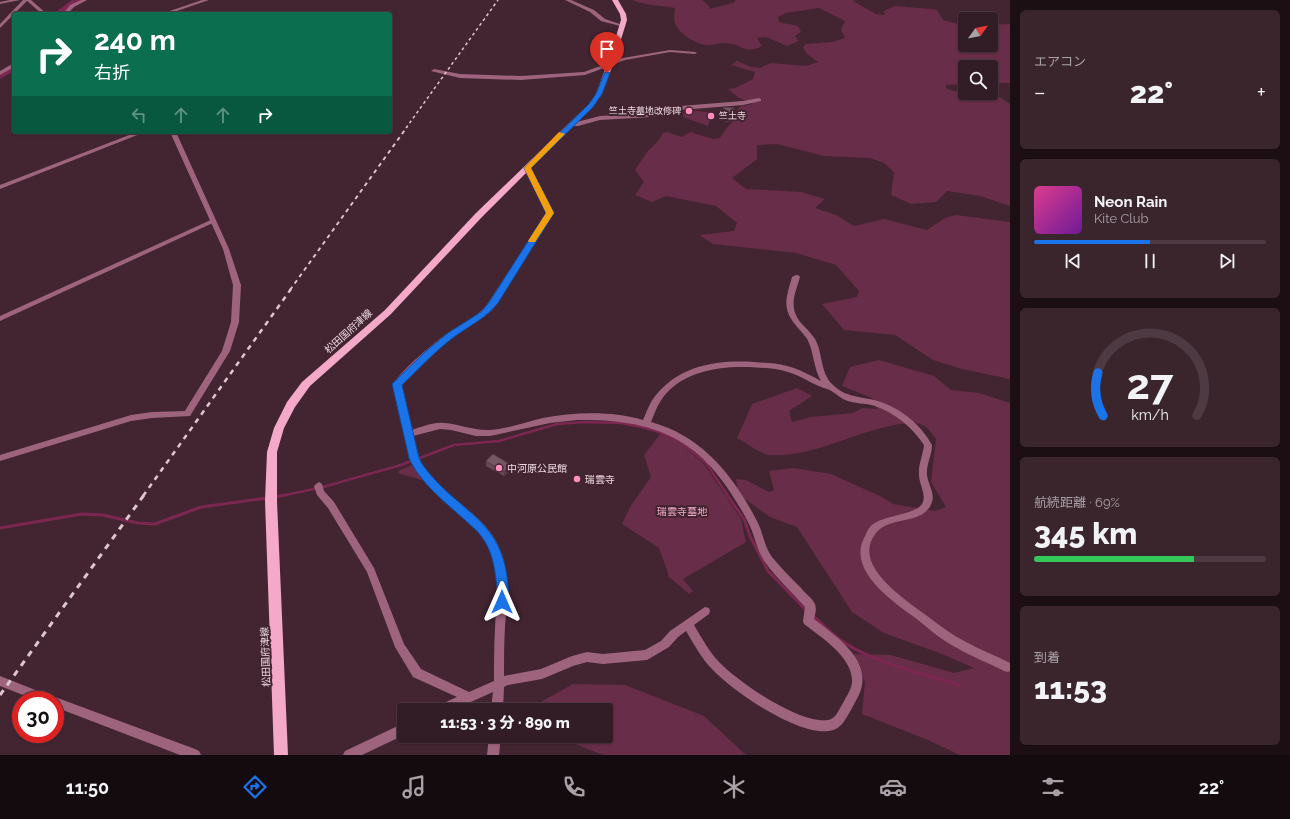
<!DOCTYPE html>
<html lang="ja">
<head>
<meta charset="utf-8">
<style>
	:root { --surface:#321c25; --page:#3a252d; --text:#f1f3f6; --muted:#a8a1a7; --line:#4d3a42; --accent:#1a73e8 }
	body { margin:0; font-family:Raleway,"Noto Sans JP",sans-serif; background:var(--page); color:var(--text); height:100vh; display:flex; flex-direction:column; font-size:15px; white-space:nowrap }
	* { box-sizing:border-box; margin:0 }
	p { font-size:13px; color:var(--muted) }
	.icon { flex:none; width:22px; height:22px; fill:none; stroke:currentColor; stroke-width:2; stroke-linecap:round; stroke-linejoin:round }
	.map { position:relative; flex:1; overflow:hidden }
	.panel { display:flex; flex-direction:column; gap:10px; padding:10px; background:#1c0f14; width:280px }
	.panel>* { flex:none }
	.hud { position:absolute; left:12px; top:12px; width:380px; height:122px; border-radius:4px; box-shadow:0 1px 3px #0004,0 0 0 1px var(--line); background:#0b6e4f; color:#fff; overflow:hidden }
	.needle { width:26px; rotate:57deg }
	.buttons { position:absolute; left:958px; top:12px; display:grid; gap:8px }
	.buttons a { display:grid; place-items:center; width:40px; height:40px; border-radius:4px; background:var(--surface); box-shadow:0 1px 3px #0004,0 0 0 1px var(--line); font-size:20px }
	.speed { position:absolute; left:12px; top:691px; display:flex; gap:8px; font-size:20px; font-weight:700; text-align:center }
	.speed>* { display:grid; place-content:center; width:52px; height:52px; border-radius:50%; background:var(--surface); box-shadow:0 1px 3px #0004,0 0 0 1px var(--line); line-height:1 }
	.speed .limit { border:6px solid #d22; background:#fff; color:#111 }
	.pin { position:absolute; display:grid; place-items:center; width:34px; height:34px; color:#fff; margin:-41px -17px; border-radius:50% 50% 50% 0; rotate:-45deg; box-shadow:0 0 4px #0007 }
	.pin .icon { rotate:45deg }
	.me { position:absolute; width:44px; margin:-22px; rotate:0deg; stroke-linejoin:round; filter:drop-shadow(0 0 3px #0008) }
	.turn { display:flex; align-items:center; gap:14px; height:84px; padding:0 16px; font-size:18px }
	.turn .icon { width:52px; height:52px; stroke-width:2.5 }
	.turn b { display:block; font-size:28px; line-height:34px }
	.lanes { display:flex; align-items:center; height:38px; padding:0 16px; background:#0003; justify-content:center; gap:20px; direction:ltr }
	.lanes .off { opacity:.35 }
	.big { font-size:30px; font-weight:800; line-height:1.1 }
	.panel .tile { flex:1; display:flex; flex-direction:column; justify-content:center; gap:6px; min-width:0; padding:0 14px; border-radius:6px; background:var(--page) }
	.panel .dial { align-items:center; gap:0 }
	.dial svg { height:104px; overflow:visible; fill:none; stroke:var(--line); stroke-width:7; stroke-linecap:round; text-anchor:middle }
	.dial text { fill:var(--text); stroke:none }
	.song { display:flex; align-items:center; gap:12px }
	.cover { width:48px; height:48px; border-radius:6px; background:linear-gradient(135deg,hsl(330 70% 55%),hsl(280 70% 35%)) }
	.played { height:4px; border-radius:2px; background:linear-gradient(90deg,var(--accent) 50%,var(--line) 50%) }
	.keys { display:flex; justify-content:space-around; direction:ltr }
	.heat { display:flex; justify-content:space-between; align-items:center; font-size:22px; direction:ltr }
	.charge { height:6px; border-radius:3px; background:linear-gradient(90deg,#34c759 69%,var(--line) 0) }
	.trip { position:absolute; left:397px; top:703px; width:216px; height:40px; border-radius:4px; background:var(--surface); box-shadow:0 1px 3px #0004,0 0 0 1px var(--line); font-weight:800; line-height:40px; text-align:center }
	.tab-bar { display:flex; height:64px; justify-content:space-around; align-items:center; background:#140b0f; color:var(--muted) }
	.tab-bar .icon { width:28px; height:28px }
	.tab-bar .on { color:var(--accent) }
	.tab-bar b { font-size:18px; color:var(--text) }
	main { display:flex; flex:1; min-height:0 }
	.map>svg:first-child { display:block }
	.green { fill:#682d48 }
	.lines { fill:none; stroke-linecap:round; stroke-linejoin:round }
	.stream-far1 { stroke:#7c2751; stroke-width:2.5 }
	.stream { stroke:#7c2751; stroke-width:3 }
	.river { fill:#7c2751; fill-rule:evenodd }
	.minor { fill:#9f647d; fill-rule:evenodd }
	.tertiary { fill:#9f647d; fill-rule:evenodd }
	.primary { fill:#f3a9c7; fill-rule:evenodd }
	.rail-far3 { stroke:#dcc7ce; stroke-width:1.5; stroke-dasharray:3 3; stroke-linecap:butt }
	.rail-far2 { stroke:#dcc7ce; stroke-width:2; stroke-dasharray:4 4; stroke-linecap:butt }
	.rail-far1 { stroke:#dcc7ce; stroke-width:2.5; stroke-dasharray:5 5; stroke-linecap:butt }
	.rail { stroke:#dcc7ce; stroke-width:3; stroke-dasharray:6 6; stroke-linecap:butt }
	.primary-bridge { stroke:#f3a9c7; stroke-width:6 }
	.wall { fill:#654a55 }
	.shaded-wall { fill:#533c45 }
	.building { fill:#765663; stroke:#533c45 }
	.route { fill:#1a73e8; stroke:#114b97 }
	.slow { fill:#f59e0b }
	.poi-dot { fill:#fd8ebe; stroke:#422531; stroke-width:1.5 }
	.labels { text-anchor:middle; stroke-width:4; stroke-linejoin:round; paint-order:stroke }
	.far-poi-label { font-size:9px; fill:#efdbe2; stroke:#422531; text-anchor:end }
	.street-label { font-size:10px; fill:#efdbe2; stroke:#422531 }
	.poi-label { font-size:10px; fill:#efdbe2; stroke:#422531; text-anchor:start }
	.park-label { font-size:10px; fill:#f6adca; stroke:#422531 }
</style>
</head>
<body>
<main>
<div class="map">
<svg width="1010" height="755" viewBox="0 0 1010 755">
	<rect width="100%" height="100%" fill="#422531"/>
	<path class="green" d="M632,0H702L709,6V9L733,3L736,0H856L853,1L876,14L885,15L884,11L895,6L931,9L937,10L943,20L965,26V45H991V25L1010,24V83H991V67H965V84L946,85V88L953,91L998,96L1010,104V206L980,196L947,191L936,202L911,204L891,195L894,172L884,163L870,158L824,156L777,144L757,145V159L732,178L746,189L801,192L825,199L815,208L836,215L854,226L884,219L927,230L945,218L956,215L1010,222V379L962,369L933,360L895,335L844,330L822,304L857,297L859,291L836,265L796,253L713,244L699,235L734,231L737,223L716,206L666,196L652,202L635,195L644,182L635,170L647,152L659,140L663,133L667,132L682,137L690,132L713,139L720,138L726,129L737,116V110L741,106L753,104L739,98L728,89L735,88L753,79L755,72L731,65L737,61L751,67L760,68L771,63L806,66L818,62L806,53L803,47L806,44L832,42L845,38L841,30L845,21L819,8L786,13L778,17L779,22L798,26L801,32L795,36L799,41L787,46L766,37L757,38L762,46C744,55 742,44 726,43C719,43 711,46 705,45C694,43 676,32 674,20C674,16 675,11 675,8C661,5 646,6 632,0Z
		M684,109L713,113L708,126L683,117Z
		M879,360L934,376L951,390L979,393L1010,403V755H960L928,740L862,714L865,682L853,654L891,655L954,673L974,668L942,654L884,633L852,612L797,527L770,517L738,494L736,479L746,480L769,492L774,490L769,471L794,468L831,474L882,497L893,504L935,511L946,507L931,482L936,439C931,431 926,425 916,423C906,422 895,425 885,427C847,436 811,457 770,455C762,455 745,442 737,438L752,404L797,388L812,396L789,411L792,422L811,417L853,413L862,408L877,409L872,398L842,386L850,367Z
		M660,434L677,441L704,464L741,519L746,542L683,579L693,591L689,594L668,576V573L659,548L622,524L630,507L651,477L644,455Z
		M412,465L424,478L421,480L398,473L400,470Z
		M573,684L625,685L704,716L746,755H603L555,736H606V710H529L530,708Z"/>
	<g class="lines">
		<path class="stream-far1" d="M281,496L323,487L401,465L454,445L499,441L557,424L584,422L621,423L642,427L659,432L679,441L706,463L728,496"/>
		<path class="stream" d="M727,495L744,519L750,536L768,571L806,610
			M274,497L286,495
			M0,528L82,514L103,515L138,523L155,524L201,507L267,498
			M813,616C821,623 830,632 839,639C870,662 923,674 960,685"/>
		<path class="river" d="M72,0H81L62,14H53Z
			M14,64V71L0,79V72Z"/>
		<path class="minor" d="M23,0H28L0,28V24Z
			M81,0H87L74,7L67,14H63L70,5Z
			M202,0H209L168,14H161Z
			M565,0H571L594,10L605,19L626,26L624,27L601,21L590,12Z
			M670,50L695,52L697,53L695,54L670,52L625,60L585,75L521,80L460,78L431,71L434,69L460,74L521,76L584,72L617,60V59Z
			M14,63V67L0,75V71Z
			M759,98L761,99V101L743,105L680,110L651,117L600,120L578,126H572L569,124L600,116L651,113L680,106L743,101Z
			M137,132H145L0,189V185Z
			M527,166L530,168L553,213L492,310C480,321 467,327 454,336C434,350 417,367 401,385L412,430C422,427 433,422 444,423C460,424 474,431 490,430C508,429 525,422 543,418C575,412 612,411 643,420C647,411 650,402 656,395C681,365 717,360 754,362C765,363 776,363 787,366C799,369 810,375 821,381C814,369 814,355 809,343C807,337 802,333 798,328C781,309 786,299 792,277L796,275H798L800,277C795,295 788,306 801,323C806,328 811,333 815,339C823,353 820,372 832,384C845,397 857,396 874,400C898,406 920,423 932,445C932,455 926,465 927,475C928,484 935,493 932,502C924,526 890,515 876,533C851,564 902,597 923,613C937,623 950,634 966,642C980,650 995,655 1010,663V671L1008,672L1004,671C989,663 972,657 957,648C943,641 930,630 918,620C895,603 847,572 864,538C866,535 867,530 870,527C881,514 918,516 923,502C926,493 919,484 919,475C918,465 923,455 924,445C912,427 895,413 875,406C865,403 855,404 845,400C839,397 832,390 827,389C813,385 802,376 788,372C776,368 762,368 749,367C717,366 678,372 660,402C656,408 654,415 651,422C702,436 733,475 757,521C763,532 764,546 772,557C781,568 791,578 801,588C805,593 812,598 815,604C817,610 815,614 814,619C833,634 867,656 862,685C861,693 855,702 851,710C845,720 841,730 828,731C797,735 732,691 712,669C701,658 694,644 686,631L678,637L669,647L647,660L603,664L587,662L573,666L542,679L508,685L504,687L503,710H491L493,692L453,710H435L437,706L457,697L413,677L395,647L367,572L328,508L317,495L314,486L316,484L319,482L322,484L324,491L334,502L374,568L404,644L421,669L469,692L494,681C494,664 494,647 495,629C496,596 503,557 478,531C454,506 425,489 410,458L393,384C404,368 434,342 451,331C463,323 476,317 486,306L547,213L524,168ZM577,420C665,419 707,444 748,522C755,535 756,549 765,562C776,578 792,592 805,607L803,621L804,624C822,638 854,658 852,683C851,690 846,697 843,703C839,709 836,719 828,720C799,724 740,683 720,663C709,652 702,638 694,625L709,614L710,611L709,608L705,607L670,631L661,641L645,650L603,654L587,652L572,656L541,669L504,676C504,659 504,643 505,627C507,598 510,567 496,541C478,508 434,493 419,459C416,452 415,444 413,436L440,429L451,430L476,436H490L550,423Z
			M213,219L216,221L215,222L0,321V316Z
			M187,411L190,412L191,414L190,416L152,418L131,421L0,461V455L131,415L152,412Z
			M404,723V735L362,755H343L345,751Z
			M489,736H501L499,755H487Z"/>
		<path class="tertiary" d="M10,0H20L0,4V2Z
			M26,0H31L47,14H42Z
			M170,132H176L229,249L241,285L239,322L230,351L190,416H184L183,414L222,351L231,322L233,285L223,249Z
			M0,676L53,697H55L195,749L199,751L201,755H180L55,707V700H36L0,686Z"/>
		<path class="primary" d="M612,0H618L626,14L627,20L615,59L612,61L609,59L621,20L620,14Z
			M609,65L612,67L602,94L593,106L482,217L391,314L310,386L295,407L284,428L277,452V501L288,755H274L265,501L267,452L274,428L287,402L302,382L385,310L476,213L589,104L596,94L606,67Z"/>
		<path class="rail-far3" d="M406,128L498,0"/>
		<path class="rail-far2" d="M290,290L407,127"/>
		<path class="rail-far1" d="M143,496L291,289"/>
		<path class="rail" d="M0,695L144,495"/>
		<path class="primary-bridge" d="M609,67L612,59"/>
	</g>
	<path class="wall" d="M724,107L732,118L729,122L724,121L723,111Z
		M486,461L511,470L504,476L486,466Z"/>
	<path class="shaded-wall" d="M733,114L732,118L729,122L730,119Z
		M511,465V470L504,476V472Z"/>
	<path class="building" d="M724,107L734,108L733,114L730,119L725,117Z
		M493,454L511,465L504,472L486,461Z"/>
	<path class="route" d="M605,72L610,73L602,94L593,107L531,168L554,213L498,303C486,318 469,326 454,337C435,351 419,369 402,385L419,458C423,467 430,474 437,482C468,514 500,526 507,576C508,585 510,597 506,606L502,607L498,606C495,600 498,594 497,588C495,570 493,551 481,536C477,530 471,526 466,521C445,502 420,483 409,458L392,384L426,351L448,333L481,312L490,301L546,213L524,168L589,104L596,94Z"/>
	<path class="slow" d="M559,132L565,134L531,168L554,213L535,242H529L528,241L546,213L524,168Z"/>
	<g class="poi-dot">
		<circle cx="689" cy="111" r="4"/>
		<circle cx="711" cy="116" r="4"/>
		<circle cx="499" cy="468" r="4"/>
		<circle cx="577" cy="479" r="4"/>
	</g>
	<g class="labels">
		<g class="far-poi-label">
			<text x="681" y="114">竺土寺墓地改修碑</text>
			<text x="719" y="119" text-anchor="start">竺土寺</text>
		</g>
		<g class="street-label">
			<text transform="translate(348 331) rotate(-42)" y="4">松田国府津線</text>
			<text transform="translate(265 657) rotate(-92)" y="4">松田国府津線</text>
		</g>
		<g class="poi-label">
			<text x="507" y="472">中河原公民館</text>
			<text x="585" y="483">瑞雲寺</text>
		</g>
		<g class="park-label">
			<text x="682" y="515">瑞雲寺墓地</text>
		</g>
	</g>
</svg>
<div class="buttons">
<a><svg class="needle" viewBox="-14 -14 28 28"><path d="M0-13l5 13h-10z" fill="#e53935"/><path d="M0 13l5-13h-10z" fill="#a8a1a7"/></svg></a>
<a><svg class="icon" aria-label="search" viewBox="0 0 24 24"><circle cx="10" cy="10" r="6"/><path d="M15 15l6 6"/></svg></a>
</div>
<div class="speed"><div class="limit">30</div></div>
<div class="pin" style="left:607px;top:73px;background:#d93025"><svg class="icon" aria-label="arrive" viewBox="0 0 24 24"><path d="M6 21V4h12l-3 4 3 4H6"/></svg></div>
<svg class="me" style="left:502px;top:602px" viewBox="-20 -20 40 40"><path d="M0-17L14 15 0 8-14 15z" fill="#1a73e8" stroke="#fff" stroke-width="4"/></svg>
<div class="trip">11:53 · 3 分 · 890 m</div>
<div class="hud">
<div class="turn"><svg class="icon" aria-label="right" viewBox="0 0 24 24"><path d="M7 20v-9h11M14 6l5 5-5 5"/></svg><div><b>240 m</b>右折</div></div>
<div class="lanes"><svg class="icon off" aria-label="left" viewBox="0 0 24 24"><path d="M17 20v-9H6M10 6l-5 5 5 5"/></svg><svg class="icon off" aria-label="ahead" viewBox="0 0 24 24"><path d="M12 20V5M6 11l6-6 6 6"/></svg><svg class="icon off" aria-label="ahead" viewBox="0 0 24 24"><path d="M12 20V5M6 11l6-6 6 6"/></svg><svg class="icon" aria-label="right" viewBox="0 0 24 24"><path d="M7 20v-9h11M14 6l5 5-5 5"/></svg></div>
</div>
</div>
<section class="panel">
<div class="tile"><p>エアコン</p>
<div class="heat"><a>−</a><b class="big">22°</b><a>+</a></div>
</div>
<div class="tile">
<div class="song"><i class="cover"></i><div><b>Neon Rain</b><p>Kite Club</p></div></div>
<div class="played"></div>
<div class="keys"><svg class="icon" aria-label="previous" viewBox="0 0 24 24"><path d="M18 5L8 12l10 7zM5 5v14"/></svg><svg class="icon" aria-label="pause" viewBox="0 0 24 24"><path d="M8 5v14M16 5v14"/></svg><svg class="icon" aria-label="next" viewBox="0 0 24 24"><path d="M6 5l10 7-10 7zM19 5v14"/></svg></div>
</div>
<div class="tile dial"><svg viewBox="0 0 100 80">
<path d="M14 69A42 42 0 1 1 86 69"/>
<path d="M14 69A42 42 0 0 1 10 36" stroke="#1a73e8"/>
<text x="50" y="56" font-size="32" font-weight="700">27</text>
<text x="50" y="72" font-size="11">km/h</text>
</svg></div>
<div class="tile"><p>航続距離 · 69%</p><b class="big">345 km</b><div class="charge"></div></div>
<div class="tile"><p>到着</p><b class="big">11:53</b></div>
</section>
</main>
<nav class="tab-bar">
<b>11:50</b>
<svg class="icon on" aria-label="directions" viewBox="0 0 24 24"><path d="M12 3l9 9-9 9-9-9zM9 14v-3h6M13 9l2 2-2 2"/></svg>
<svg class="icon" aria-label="music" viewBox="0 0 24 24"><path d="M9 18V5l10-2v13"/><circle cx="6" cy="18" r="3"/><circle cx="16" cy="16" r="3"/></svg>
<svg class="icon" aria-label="phone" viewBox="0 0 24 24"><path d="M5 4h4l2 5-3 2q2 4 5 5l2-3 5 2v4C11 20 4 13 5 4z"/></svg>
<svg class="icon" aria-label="climate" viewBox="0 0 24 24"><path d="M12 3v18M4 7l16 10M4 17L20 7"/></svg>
<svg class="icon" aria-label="car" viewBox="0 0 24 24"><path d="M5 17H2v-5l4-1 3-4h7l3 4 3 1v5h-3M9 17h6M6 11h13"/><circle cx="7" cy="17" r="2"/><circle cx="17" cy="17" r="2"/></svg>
<svg class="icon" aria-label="filters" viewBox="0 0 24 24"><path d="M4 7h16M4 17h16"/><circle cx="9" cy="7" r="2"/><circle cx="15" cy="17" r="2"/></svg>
<b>22°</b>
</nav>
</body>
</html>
